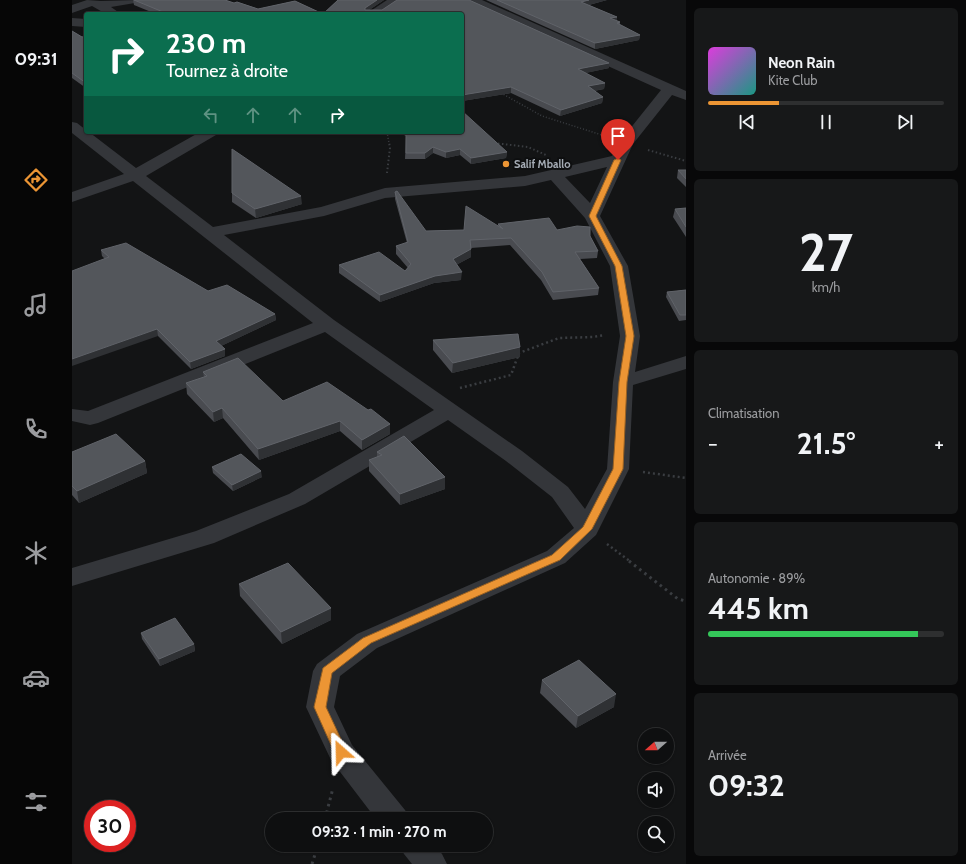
<!DOCTYPE html>
<html lang="fr">
<head>
<meta charset="utf-8">
<style>
	:root { --surface:#0e0f10; --page:#171819; --text:#f1f3f6; --muted:#9b9c9f; --line:#2e2f30; --accent:#ec9534 }
	body { margin:0; font-family:Cabin,sans-serif; background:var(--page); color:var(--text); height:100vh; display:flex; flex-direction:column; font-size:15px; white-space:nowrap }
	* { box-sizing:border-box; margin:0 }
	p { font-size:13px; color:var(--muted) }
	.icon { flex:none; width:22px; height:22px; fill:none; stroke:currentColor; stroke-width:2; stroke-linecap:round; stroke-linejoin:round }
	.map { position:relative; flex:1; overflow:hidden }
	.sheet { display:flex; flex-direction:column; gap:8px; padding:8px; background:#080809; width:280px }
	.sheet>* { flex:none }
	.top-card { position:absolute; left:12px; top:12px; width:380px; height:122px; border-radius:4px; box-shadow:0 1px 3px #0004,0 0 0 1px var(--line); background:#0b6e4f; color:#fff; overflow:hidden }
	.needle { width:26px; rotate:249deg }
	.tools { position:absolute; left:566px; top:728px; display:grid; gap:8px }
	.tools a { display:grid; place-items:center; width:36px; height:36px; border-radius:50%; background:var(--surface); box-shadow:0 1px 3px #0004,0 0 0 1px var(--line); font-size:20px }
	.speed { position:absolute; left:12px; top:800px; display:flex; gap:8px; font-size:20px; font-weight:700; text-align:center }
	.speed>* { display:grid; place-content:center; width:52px; height:52px; border-radius:50%; background:var(--surface); box-shadow:0 1px 3px #0004,0 0 0 1px var(--line); line-height:1 }
	.speed .limit { border:6px solid #d22; background:#fff; color:#111 }
	.pin { position:absolute; display:grid; place-items:center; width:34px; height:34px; color:#fff; margin:-41px -17px; border-radius:50% 50% 50% 0; rotate:-45deg; box-shadow:0 0 4px #0007 }
	.pin .icon { rotate:45deg }
	.me { position:absolute; width:44px; margin:-22px; rotate:335deg; stroke-linejoin:round; filter:drop-shadow(0 0 3px #0008) }
	.turn { display:flex; align-items:center; gap:14px; height:84px; padding:0 16px; font-size:18px }
	.turn .icon { width:52px; height:52px; stroke-width:2.5 }
	.turn b { display:block; font-size:28px; line-height:34px }
	.lanes { display:flex; align-items:center; height:38px; padding:0 16px; background:#0003; justify-content:center; gap:20px; direction:ltr }
	.lanes .off { opacity:.35 }
	.big { font-size:30px; font-weight:700; line-height:1.1 }
	.sheet .widget { flex:1; display:flex; flex-direction:column; justify-content:center; gap:6px; min-width:0; padding:0 14px; border-radius:6px; background:var(--page) }
	.sheet .dial { align-items:center; gap:0 }
	.dial b { font-size:52px; line-height:1 }
	.song { display:flex; align-items:center; gap:12px }
	.cover { width:48px; height:48px; border-radius:6px; background:linear-gradient(135deg,hsl(300 70% 55%),hsl(170 70% 35%)) }
	.played { height:4px; border-radius:2px; background:linear-gradient(90deg,var(--accent) 30%,var(--line) 30%) }
	.keys { display:flex; justify-content:space-around; direction:ltr }
	.heat { display:flex; justify-content:space-between; align-items:center; font-size:22px; direction:ltr }
	.charge { height:6px; border-radius:3px; background:linear-gradient(90deg,#34c759 89%,var(--line) 0) }
	.trip { position:absolute; left:193px; top:812px; width:228px; height:40px; border-radius:20px; background:var(--surface); box-shadow:0 1px 3px #0004,0 0 0 1px var(--line); font-weight:700; line-height:40px; text-align:center }
	main { display:flex; flex:1; min-height:0 }
	.tabs { display:flex; flex-direction:column; width:72px; justify-content:space-around; align-items:center; background:#060606; color:var(--muted) }
	.tabs .icon { width:28px; height:28px }
	.tabs .active { color:var(--accent) }
	.tabs b { font-size:18px; color:var(--text) }
	.map>svg:first-child { display:block }
	.lines { fill:none; stroke-linecap:round; stroke-linejoin:round }
	.path-far3 { stroke:#3a3d41; stroke-width:1.5; stroke-dasharray:1 2; stroke-linecap:butt }
	.path-far2 { stroke:#3a3d41; stroke-width:2; stroke-dasharray:1.5 2.5; stroke-linecap:butt }
	.path-far1 { stroke:#3a3d41; stroke-width:2.5; stroke-dasharray:2 3; stroke-linecap:butt }
	.path { stroke:#3a3d41; stroke-width:3; stroke-dasharray:2.5 4; stroke-linecap:butt }
	.minor { fill:#34363a; fill-rule:evenodd }
	.wall { fill:#494b50 }
	.shaded-wall { fill:#2f3134 }
	.building { fill:#53565b; stroke:#606369 }
	.route { fill:#ec9534; stroke:#996122 }
	.poi-dot { fill:#ec9534; stroke:#0e0f10; stroke-width:1.5 }
	.labels { text-anchor:middle; stroke-width:4; stroke-linejoin:round; paint-order:stroke }
	.far-poi-label { font-size:11px; font-weight:bold; fill:#a5acb5; stroke:#0e0f10; text-anchor:start }
</style>
</head>
<body>
<main>
<nav class="tabs">
<b>09:31</b>
<svg class="icon active" aria-label="directions" viewBox="0 0 24 24"><path d="M12 3l9 9-9 9-9-9zM9 14v-3h6M13 9l2 2-2 2"/></svg>
<svg class="icon" aria-label="music" viewBox="0 0 24 24"><path d="M9 18V5l10-2v13"/><circle cx="6" cy="18" r="3"/><circle cx="16" cy="16" r="3"/></svg>
<svg class="icon" aria-label="phone" viewBox="0 0 24 24"><path d="M5 4h4l2 5-3 2q2 4 5 5l2-3 5 2v4C11 20 4 13 5 4z"/></svg>
<svg class="icon" aria-label="climate" viewBox="0 0 24 24"><path d="M12 3v18M4 7l16 10M4 17L20 7"/></svg>
<svg class="icon" aria-label="car" viewBox="0 0 24 24"><path d="M5 17H2v-5l4-1 3-4h7l3 4 3 1v5h-3M9 17h6M6 11h13"/><circle cx="7" cy="17" r="2"/><circle cx="17" cy="17" r="2"/></svg>
<svg class="icon" aria-label="filters" viewBox="0 0 24 24"><path d="M4 7h16M4 17h16"/><circle cx="9" cy="7" r="2"/><circle cx="15" cy="17" r="2"/></svg>
</nav>
<div class="map">
<svg width="614" height="864" viewBox="0 0 614 864">
	<rect width="100%" height="100%" fill="#131415"/>
	<g class="lines">
		<path class="path-far3" d="M429,93L470,116L533,136
			M315,132L317,143
			M422,143H425"/>
		<path class="path-far2" d="M422,143L456,147L474,155
			M576,150L614,161
			M315,173L318,148L317,142"/>
		<path class="path-far1" d="M388,388L439,375L447,353L487,338L521,337L533,335
			M571,472L614,478
			M535,544L559,562"/>
		<path class="path" d="M557,561L606,599L614,601
			M253,819L261,788
			M240,864L246,845"/>
		<path class="minor" d="M15,0L29,1L65,0L63,3L39,7L49,14H34L20,6L0,13V5Z
			M315,0H330L309,14H294Z
			M394,0H410L614,91V100L600,95L561,144L528,216L556,266L568,336L563,372L614,356V369L561,385L557,469L524,535L493,563L305,648L268,676L262,707L280,745L333,810L338,819H304L259,760L234,707L241,671L245,664L285,634L475,551L502,528L480,497L434,461L376,420L233,504L142,543L0,586V568L124,531L217,494L362,410L253,332L26,423L18,425L0,421V409L16,411L241,323L61,181L0,202V192L52,174L0,133V122L5,123L14,130V132H17L64,168L128,132H146L144,135L74,176L141,227L249,207L313,188L453,176L540,156L549,140L589,90L396,3ZM535,167L518,203L493,177ZM479,180L513,218L538,266L548,336L541,382L535,469L513,509L496,487L450,451L262,320L152,235L252,216L313,198L453,186Z
			M0,18L14,19V27L0,26Z
			M327,845H362L370,854L375,864H340L332,854Z"/>
	</g>
	<path class="wall" d="M61,0H153L162,3L165,2L186,9L223,1L251,14L266,0H312L297,10H310L325,0H397L537,63V68L513,73L533,83L532,89L522,91L531,97L530,103L488,116L439,93L390,101V14H84L62,5Z
		M414,0H535L517,5L545,17V21L548,22V25L568,35L567,40L523,49Z
		M0,31L10,37L14,36V88L0,78Z
		M326,132H390L435,152L434,158L399,164L388,155L374,158L361,153L353,159H333L334,136Z
		M606,170H614V187L605,178Z
		M323,192L354,231L392,230L426,226V224L485,230L518,236L526,251L525,258L508,259L527,288L526,295L481,300L469,280L438,245L399,248V257L384,265L389,280L362,283L308,302L267,273V265L333,271L336,268L324,254V246L335,243L323,199Z
		M160,193L230,204L184,218L160,202Z
		M614,208V237L601,217L603,209Z
		M29,250L136,291L203,314L204,320L149,346L153,356L119,369L86,336L33,259L30,256Z
		M614,290V320L607,321L594,297L595,292Z
		M361,340L448,347V357L380,373L361,350Z
		M131,372L211,401L296,410L318,424V434L290,450L268,431L187,460L151,418L142,422L115,394L114,383L132,377Z
		M0,452L73,461L75,473L7,503L0,495Z
		M305,452L373,489L328,505L297,471V460L305,457Z
		M140,467L190,477L161,491L141,473Z
		M167,584L259,620L210,644L168,596Z
		M69,633L122,644L123,651L88,666L70,639Z
		M470,680L542,707L504,728L468,693Z"/>
	<path class="shaded-wall" d="M305,0H312L293,13V8Z
		M517,0H535L509,7V2Z
		M545,17V22L538,18Z
		M568,35L567,40L523,49V43Z
		M537,63V68L505,75L506,69Z
		M533,83L532,89L515,92L516,86Z
		M439,87V93L390,101V95Z
		M531,97L530,103L488,116L489,110Z
		M361,147V153L353,159V153Z
		M388,149V155L374,158V152Z
		M435,152L434,158L399,164V158Z
		M229,196L230,204L184,218L183,209Z
		M399,249V257L380,267L381,259Z
		M390,272L389,280L362,283L308,302V295L363,276Z
		M203,314L204,320L145,348L144,341Z
		M85,329L86,336L0,366V359Z
		M448,347V357L380,373L381,363Z
		M153,349V356L119,369L118,362Z
		M150,408L151,418L142,422L141,412Z
		M268,421V431L187,460L186,449Z
		M318,424V434L290,450V440Z
		M73,461L75,473L7,503L5,491Z
		M189,471L190,477L161,491L160,485Z
		M373,477V489L328,505V494Z
		M259,608V620L210,644L209,632Z
		M122,644L123,651L88,666L87,659Z
		M544,694L542,707L504,728L506,716Z"/>
	<path class="building" d="M62,0H153L162,3L165,2L186,9L223,1L251,14L266,0H305L293,8V10H310L325,0H397L537,63L506,69L533,83L516,86L531,97L489,110L439,87L390,95V14H96Z
		M425,0H517L509,2L545,17L538,18L548,22L545,23L568,35L523,43Z
		M0,31L10,37L14,36V83L0,73Z
		M390,111L435,152L399,158L388,149L374,152L361,147L353,153H334V132H390Z
		M160,149L229,196L183,209L160,193Z
		M606,170H614V179Z
		M325,191L354,231L392,230L394,206L431,229L426,224L477,218L485,230L505,226L518,227V236L526,251L503,252L527,288L481,292L470,272L439,238L398,240L399,249L381,259L390,272L363,276L308,295L267,265L307,252L333,271L339,264L324,246L336,242L323,192Z
		M614,208V227L603,209Z
		M54,243L136,291L155,285L203,314L144,341L153,349L118,362L85,329L0,359V271L37,257L29,250Z
		M614,290V315H608L595,292Z
		M446,334L448,347L381,363L361,340Z
		M166,358L211,401L255,382L296,410L299,409L318,424L290,440L268,421L186,449L150,408L141,412L114,383L135,376L131,372Z
		M44,434L73,461L5,491L0,486V452Z
		M332,436L373,477L328,494L297,460L310,455L305,452Z
		M169,454L189,471L160,485L140,467Z
		M216,563L259,608L209,632L167,584Z
		M103,618L122,644L87,659L69,633Z
		M507,660L544,694L506,716L470,680Z"/>
	<path class="route" d="M546,158L549,160L524,216L550,266L562,336L555,382L551,469L520,529L488,560L299,643L260,673L254,707L275,752L273,756L269,757L264,756L242,707L251,668L291,638L480,555L511,527L541,469L547,382L554,336L543,266L517,216L542,160Z"/>
	<circle class="poi-dot" cx="434" cy="164" r="4"/>
	<g class="labels">
		<g class="far-poi-label">
			<text x="442" y="168">Salif Mballo</text>
		</g>
	</g>
</svg>
<div class="tools">
<a><svg class="needle" viewBox="-14 -14 28 28"><path d="M0-13l5 13h-10z" fill="#e53935"/><path d="M0 13l5-13h-10z" fill="#9b9c9f"/></svg></a>
<a><svg class="icon" aria-label="sound" viewBox="0 0 24 24"><path d="M4 9h4l5-4v14l-5-4H4zM17 9q2 3 0 6"/></svg></a>
<a><svg class="icon" aria-label="search" viewBox="0 0 24 24"><circle cx="10" cy="10" r="6"/><path d="M15 15l6 6"/></svg></a>
</div>
<div class="speed"><div class="limit">30</div></div>
<div class="pin" style="left:546px;top:160px;background:#d93025"><svg class="icon" aria-label="arrive" viewBox="0 0 24 24"><path d="M6 21V4h12l-3 4 3 4H6"/></svg></div>
<svg class="me" style="left:269px;top:752px" viewBox="-20 -20 40 40"><path d="M0-17L14 15 0 8-14 15z" fill="#ec9534" stroke="#fff" stroke-width="4"/></svg>
<div class="trip">09:32 · 1 min · 270 m</div>
<div class="top-card">
<div class="turn"><svg class="icon" aria-label="right" viewBox="0 0 24 24"><path d="M7 20v-9h11M14 6l5 5-5 5"/></svg><div><b>230 m</b>Tournez à droite</div></div>
<div class="lanes"><svg class="icon off" aria-label="left" viewBox="0 0 24 24"><path d="M17 20v-9H6M10 6l-5 5 5 5"/></svg><svg class="icon off" aria-label="ahead" viewBox="0 0 24 24"><path d="M12 20V5M6 11l6-6 6 6"/></svg><svg class="icon off" aria-label="ahead" viewBox="0 0 24 24"><path d="M12 20V5M6 11l6-6 6 6"/></svg><svg class="icon" aria-label="right" viewBox="0 0 24 24"><path d="M7 20v-9h11M14 6l5 5-5 5"/></svg></div>
</div>
</div>
<section class="sheet">
<div class="widget">
<div class="song"><i class="cover"></i><div><b>Neon Rain</b><p>Kite Club</p></div></div>
<div class="played"></div>
<div class="keys"><svg class="icon" aria-label="previous" viewBox="0 0 24 24"><path d="M18 5L8 12l10 7zM5 5v14"/></svg><svg class="icon" aria-label="pause" viewBox="0 0 24 24"><path d="M8 5v14M16 5v14"/></svg><svg class="icon" aria-label="next" viewBox="0 0 24 24"><path d="M6 5l10 7-10 7zM19 5v14"/></svg></div>
</div>
<div class="widget dial"><b>27</b><p>km/h</p></div>
<div class="widget"><p>Climatisation</p>
<div class="heat"><a>−</a><b class="big">21.5°</b><a>+</a></div>
</div>
<div class="widget"><p>Autonomie · 89%</p><b class="big">445 km</b><div class="charge"></div></div>
<div class="widget"><p>Arrivée</p><b class="big">09:32</b></div>
</section>
</main>
</body>
</html>
